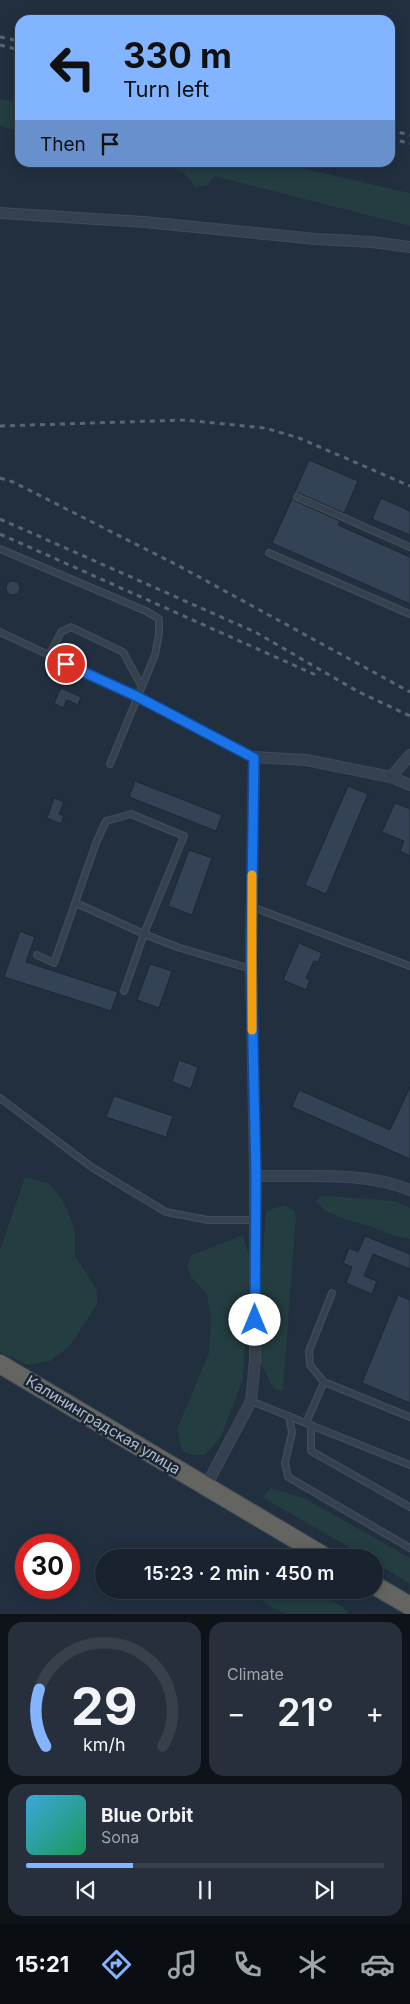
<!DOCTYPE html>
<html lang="en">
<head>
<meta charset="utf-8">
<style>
	:root { --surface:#19232f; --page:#262f3b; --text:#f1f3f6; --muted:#9fa4aa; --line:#37404b; --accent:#82b4ff }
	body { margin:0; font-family:Inter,sans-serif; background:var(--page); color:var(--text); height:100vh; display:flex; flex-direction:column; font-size:19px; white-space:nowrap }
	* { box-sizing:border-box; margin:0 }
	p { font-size:16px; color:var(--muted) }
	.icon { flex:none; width:28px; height:28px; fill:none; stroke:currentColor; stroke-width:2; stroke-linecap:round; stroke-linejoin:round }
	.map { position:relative; height:1614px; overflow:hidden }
	.sheet { display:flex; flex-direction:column; gap:8px; padding:8px; background:#0e131a; flex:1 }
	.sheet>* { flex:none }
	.hud { position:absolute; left:15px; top:15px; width:380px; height:152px; border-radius:15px; box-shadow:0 2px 12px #0003,0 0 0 1px var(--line); background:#82b4ff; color:#111; overflow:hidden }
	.speed { position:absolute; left:15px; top:1534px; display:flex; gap:10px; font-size:25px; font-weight:700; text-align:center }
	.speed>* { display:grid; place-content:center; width:65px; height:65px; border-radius:50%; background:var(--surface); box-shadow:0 2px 12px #0003,0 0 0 1px var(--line); line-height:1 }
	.speed .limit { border:8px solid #d22; background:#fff; color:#111 }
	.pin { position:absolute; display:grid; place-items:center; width:42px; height:42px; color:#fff; margin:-21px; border:2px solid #fff; border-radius:50%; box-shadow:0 1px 5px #0007 }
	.me { position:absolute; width:55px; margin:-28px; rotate:0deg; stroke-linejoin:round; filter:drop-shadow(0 0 4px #0008) }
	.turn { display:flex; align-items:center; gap:18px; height:105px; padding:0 25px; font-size:22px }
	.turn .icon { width:65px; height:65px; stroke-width:2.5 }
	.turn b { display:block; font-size:35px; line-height:42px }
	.then { display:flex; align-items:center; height:48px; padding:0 25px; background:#0003; gap:10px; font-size:19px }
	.big { font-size:38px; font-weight:600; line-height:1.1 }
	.sheet .card { flex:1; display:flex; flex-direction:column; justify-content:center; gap:8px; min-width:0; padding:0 18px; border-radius:15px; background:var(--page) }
	.sheet .dial { align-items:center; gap:0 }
	.dial svg { height:130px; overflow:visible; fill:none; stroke:var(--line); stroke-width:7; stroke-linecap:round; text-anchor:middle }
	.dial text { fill:var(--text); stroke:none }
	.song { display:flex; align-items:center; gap:15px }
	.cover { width:60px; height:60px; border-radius:8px; background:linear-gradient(135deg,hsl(200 70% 55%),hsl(150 70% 35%)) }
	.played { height:5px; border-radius:2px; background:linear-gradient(90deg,var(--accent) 30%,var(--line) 30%) }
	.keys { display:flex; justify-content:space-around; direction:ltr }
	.heat { display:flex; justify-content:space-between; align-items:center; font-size:28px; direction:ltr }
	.sheet .tiles { flex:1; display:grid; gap:8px; grid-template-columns:1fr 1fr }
	.card:last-child { grid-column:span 2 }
	.trip { position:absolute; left:95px; top:1549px; width:288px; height:50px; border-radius:25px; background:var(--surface); box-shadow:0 2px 12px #0003,0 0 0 1px var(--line); font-weight:600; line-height:50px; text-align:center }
	.dock { display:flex; height:80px; justify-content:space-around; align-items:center; background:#0a0e13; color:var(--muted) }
	.dock .icon { width:35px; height:35px }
	.dock .active { color:var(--accent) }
	.dock b { font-size:22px; color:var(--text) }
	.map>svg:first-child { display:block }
	.green { fill:#233d40 }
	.building { fill:#334355; stroke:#1d2836 }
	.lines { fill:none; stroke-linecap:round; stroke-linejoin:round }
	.service-casing { stroke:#3f4a58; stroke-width:8 }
	.minor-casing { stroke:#3f4a58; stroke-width:12 }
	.trunk-casing { stroke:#414b5a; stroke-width:20 }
	.service { stroke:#36414f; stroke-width:5 }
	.minor { stroke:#36414f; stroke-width:10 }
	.trunk { stroke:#646460; stroke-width:18 }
	.rail { stroke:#576576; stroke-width:3; stroke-dasharray:5 5; stroke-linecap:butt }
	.route-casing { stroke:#114b97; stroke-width:12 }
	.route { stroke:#1a73e8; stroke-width:9 }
	.slow { stroke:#f59e0b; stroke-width:9 }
	.labels { text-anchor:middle; stroke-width:5; stroke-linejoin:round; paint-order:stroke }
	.street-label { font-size:15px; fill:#b1bbca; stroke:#1b2634 }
</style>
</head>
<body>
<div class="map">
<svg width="410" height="1614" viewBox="0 0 410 1614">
	<rect width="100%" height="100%" fill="#212f3f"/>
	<path class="green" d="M0,99L20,103V131L0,126Z
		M149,163H279L410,193V226L214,176L206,186L195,187C185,167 168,167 149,163Z
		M25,1177L50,1184L65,1204L75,1231V1256L97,1290V1304L70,1346L50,1361L28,1365L0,1352V1250Z
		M326,1196L395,1201L410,1208V1239L394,1236L369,1226L344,1219L326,1211L316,1202L319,1197Z
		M284,1205L294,1210L296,1216L283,1390H277L272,1386L258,1357L260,1288L266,1211Z
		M243,1235L250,1259L243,1379L221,1437L205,1455H193L182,1451L177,1429L209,1353L211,1318L207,1294L191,1277L187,1265L192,1255Z
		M271,1488L306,1499L410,1558V1584L374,1562V1558L366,1557L262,1497Z
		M226,1549L245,1551L257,1557H220L221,1553Z
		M250,1590H312L343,1607L349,1614H286L266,1604Z"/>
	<path class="building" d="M309,460L358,481L344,513L299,493L294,494Z
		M293,497L295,501L340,521L338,525L410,557V604L272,543Z
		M381,498L410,511V535L372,519Z
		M6 588a7 7 0 1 1 14 0a7 7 0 1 1-14 0Z
		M61,688L81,697L78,705L67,700L63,708L54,703Z
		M135,781L222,815L216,831L129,797Z
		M348,786L368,794L326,894L305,885Z
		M54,798L64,802L59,814L64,816L61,824L47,818Z
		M395,803L410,809V856L400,851L404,841L382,832Z
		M189,850L212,858L192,915L168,906Z
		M20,931L35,937L26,962L118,992L111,1011L4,977Z
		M299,943L322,953L318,962L314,961L306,978L310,980L306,990L283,980Z
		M150,964L172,971L159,1008L137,1000Z
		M179,1060L198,1067L191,1089L172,1082Z
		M410,1087V1159L292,1107L299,1090L390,1130Z
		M114,1096L173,1116L166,1137L106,1117Z
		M365,1236L410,1254V1269L373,1254L364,1276L377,1281L372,1294L346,1283L352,1267L343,1263L349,1248L358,1252Z
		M398,1295L410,1300V1403L362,1383Z"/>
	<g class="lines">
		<g class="service-casing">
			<path id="service" d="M297,497L410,547
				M0,549L146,611L159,619V634L155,655L110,764
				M269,553L410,614
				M0,632L136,696L254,757
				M49,655L61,632L71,627L123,652L141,685
				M252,907L410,966
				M37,955L54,963L96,843L106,821L131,814L184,836L144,934L76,903
				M124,991L144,934L177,947L251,969
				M0,1098L93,1168L166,1212L208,1220H255
				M324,1382L310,1365L309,1351L332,1293
				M251,1401L410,1465
				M289,1416L292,1433L285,1463L288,1477L410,1548
				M306,1423L324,1382L410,1417
				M311,1425V1451L410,1507"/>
		</g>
		<g class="minor-casing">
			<path id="minor" d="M0,213L144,222L316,239L372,242L410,247
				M391,777L410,785
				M255,1176C305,1177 364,1171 410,1190
				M206,1486L251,1401L255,1360V1176L251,959L254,757L306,760L391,777L410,755"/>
		</g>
		<g class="trunk-casing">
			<path id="trunk" d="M0,1364L327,1558
				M374,1585L410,1606"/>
		</g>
		<use href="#service" class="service"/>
		<use href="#minor" class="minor"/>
		<use href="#trunk" class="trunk"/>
		<path class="rail" d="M0,37L20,41
			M0,45L20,50
			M390,130L410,135
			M390,139L410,143
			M0,426L186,420L265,428L299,438L410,486
			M0,478L13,482L179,566L410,692
			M0,519L255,632L357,691L410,716
			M0,534L318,676"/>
	</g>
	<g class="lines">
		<g class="route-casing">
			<path id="route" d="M66,664L136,696L254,758L251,959L256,1176L255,1320"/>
		</g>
		<use href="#route" class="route"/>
		<path class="slow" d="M252,875V1030"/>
	</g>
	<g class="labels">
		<g class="street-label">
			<text transform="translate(103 1425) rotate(31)" y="5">Калининградская улица</text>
		</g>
	</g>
</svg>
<div class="speed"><div class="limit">30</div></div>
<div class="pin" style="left:66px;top:664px;background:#d93025"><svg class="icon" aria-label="arrive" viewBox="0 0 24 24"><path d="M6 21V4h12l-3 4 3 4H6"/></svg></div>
<svg class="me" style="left:255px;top:1320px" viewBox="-20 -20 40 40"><circle r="19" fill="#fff"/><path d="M0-13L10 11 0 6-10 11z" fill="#1a73e8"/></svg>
<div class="trip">15:23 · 2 min · 450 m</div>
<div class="hud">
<div class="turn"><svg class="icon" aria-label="left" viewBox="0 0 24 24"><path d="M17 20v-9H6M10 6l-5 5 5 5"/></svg><div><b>330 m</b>Turn left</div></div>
<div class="then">Then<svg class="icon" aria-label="arrive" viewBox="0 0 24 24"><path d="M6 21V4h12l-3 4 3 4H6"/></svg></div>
</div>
</div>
<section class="sheet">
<div class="tiles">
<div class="card dial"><svg viewBox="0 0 100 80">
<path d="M14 69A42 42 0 1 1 86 69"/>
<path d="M14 69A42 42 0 0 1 10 34" stroke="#82b4ff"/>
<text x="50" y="56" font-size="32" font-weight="700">29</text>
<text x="50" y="72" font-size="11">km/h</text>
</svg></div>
<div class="card"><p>Climate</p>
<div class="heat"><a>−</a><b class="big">21°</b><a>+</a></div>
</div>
<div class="card">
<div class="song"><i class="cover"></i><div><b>Blue Orbit</b><p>Sona</p></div></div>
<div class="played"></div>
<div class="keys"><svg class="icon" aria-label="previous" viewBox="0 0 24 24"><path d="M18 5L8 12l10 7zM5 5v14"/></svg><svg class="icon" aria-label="pause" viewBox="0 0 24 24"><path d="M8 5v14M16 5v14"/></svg><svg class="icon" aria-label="next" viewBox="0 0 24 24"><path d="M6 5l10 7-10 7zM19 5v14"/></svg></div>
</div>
</div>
</section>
<nav class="dock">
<b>15:21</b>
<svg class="icon active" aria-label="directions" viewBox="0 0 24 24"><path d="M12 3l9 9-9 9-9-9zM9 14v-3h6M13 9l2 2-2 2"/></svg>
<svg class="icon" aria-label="music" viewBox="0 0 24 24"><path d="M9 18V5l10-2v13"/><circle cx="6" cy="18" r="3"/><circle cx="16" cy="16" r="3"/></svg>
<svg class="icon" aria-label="phone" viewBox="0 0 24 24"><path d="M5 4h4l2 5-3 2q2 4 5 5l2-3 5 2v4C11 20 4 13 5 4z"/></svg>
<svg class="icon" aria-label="climate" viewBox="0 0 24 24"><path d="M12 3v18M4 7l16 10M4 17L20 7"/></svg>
<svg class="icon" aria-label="car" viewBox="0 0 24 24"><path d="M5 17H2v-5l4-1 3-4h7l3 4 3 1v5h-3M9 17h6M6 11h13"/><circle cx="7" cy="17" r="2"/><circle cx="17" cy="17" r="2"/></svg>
</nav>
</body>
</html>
